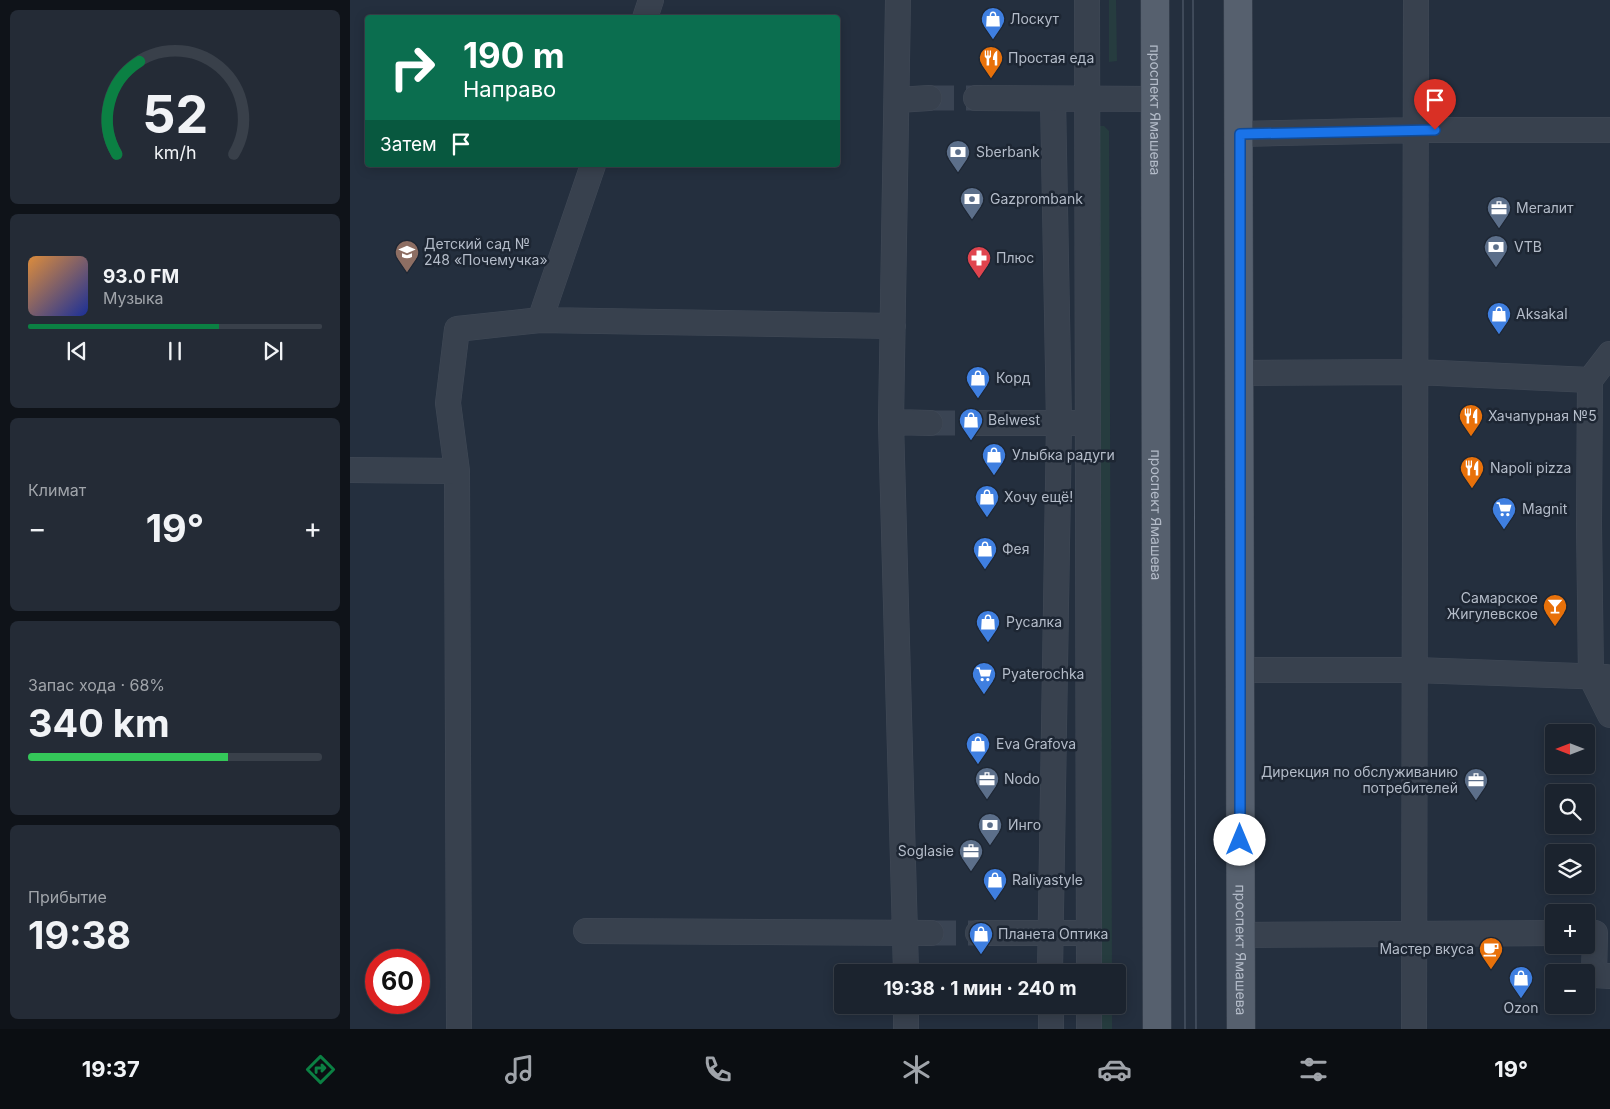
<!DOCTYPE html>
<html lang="ru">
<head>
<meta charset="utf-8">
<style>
	:root { --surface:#1b232e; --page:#242b36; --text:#f1f3f6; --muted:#a0a4aa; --line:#39404a; --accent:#0b8043 }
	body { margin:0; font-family:Inter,sans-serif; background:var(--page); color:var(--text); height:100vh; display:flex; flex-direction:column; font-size:19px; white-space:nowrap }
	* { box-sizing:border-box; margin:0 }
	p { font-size:16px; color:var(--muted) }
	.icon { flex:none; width:28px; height:28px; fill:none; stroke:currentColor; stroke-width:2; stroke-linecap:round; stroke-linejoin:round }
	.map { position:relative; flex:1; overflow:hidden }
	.sheet { display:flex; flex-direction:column; gap:10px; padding:10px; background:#0f1319; width:350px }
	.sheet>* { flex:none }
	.banner { position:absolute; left:15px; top:15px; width:475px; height:152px; border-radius:5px; box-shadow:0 2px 12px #0003,0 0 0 1px var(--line); background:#0b6e4f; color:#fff; overflow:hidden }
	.needle { width:32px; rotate:270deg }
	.buttons { position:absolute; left:1195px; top:724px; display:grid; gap:10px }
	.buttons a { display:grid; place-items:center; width:50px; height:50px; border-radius:5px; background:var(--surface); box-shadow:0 2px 12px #0003,0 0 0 1px var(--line); font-size:25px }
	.speed { position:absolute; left:15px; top:949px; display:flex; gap:10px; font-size:25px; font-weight:700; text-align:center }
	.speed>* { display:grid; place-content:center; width:65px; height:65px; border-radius:50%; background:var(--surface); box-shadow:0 2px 12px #0003,0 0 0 1px var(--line); line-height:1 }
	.speed .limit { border:8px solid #d22; background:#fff; color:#111 }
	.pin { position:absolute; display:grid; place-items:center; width:42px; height:42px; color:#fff; margin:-51px -21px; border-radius:50% 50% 50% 0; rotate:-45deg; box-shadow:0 0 5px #0007 }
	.pin .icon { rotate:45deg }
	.me { position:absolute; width:55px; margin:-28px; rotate:0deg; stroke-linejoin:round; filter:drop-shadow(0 0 4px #0008) }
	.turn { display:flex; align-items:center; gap:18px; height:105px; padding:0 15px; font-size:22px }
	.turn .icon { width:65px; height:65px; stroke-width:2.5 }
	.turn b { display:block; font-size:35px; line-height:42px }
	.then { display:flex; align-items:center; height:48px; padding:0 15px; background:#0003; gap:10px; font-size:19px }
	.big { font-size:38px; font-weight:700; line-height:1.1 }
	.sheet .widget { flex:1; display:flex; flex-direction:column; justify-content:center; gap:8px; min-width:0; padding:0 18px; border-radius:8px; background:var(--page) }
	.sheet .dial { align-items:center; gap:0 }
	.dial svg { height:130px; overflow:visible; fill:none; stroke:var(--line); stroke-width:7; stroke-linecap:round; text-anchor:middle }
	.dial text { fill:var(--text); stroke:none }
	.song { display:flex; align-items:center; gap:15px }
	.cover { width:60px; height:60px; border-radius:8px; background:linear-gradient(135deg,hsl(30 70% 55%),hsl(230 70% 35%)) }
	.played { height:5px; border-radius:2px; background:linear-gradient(90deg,var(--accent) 65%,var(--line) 65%) }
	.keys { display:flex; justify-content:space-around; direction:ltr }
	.heat { display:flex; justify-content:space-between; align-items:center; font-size:28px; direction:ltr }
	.charge { height:8px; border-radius:4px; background:linear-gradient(90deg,#34c759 68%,var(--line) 0) }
	.trip { position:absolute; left:484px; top:964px; width:292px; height:50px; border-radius:5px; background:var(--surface); box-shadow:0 2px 12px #0003,0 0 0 1px var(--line); font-weight:700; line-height:50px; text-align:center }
	.menu { display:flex; height:80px; justify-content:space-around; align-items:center; background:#0b0e12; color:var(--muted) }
	.menu .icon { width:35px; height:35px }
	.menu .current { color:var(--accent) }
	.menu b { font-size:22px; color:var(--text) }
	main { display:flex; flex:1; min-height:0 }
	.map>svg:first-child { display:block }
	.grass { fill:#263c3f }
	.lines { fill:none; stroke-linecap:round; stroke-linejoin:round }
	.minor-tunnel { stroke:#3a4453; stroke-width:25; stroke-dasharray:25 12; stroke-linecap:butt }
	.minor-casing { stroke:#414a57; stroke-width:26 }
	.major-casing { stroke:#414a57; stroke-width:29 }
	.minor { stroke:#38414e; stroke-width:25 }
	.major { stroke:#56606e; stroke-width:28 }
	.tram { stroke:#5a6575; stroke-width:1 }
	.route-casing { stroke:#114b97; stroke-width:12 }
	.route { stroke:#1a73e8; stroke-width:9 }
	.labels { text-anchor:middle; stroke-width:5; stroke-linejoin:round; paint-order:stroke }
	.poi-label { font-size:14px; fill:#b4bcc9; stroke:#1d2633; text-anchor:start }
	.street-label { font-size:14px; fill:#b4bcc9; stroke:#1d2633 }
</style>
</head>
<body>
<main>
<section class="sheet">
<div class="widget dial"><svg viewBox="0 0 100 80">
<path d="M14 69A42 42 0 1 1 86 69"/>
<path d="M14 69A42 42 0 0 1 28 12" stroke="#0b8043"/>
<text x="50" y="56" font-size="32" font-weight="700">52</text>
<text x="50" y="72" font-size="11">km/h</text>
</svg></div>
<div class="widget">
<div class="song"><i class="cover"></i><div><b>93.0 FM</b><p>Музыка</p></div></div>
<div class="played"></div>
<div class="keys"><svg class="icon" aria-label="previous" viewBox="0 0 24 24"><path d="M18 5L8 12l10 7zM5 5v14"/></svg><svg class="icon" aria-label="pause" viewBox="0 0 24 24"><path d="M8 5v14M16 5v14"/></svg><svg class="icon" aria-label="next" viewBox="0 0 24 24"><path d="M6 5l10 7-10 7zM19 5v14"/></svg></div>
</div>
<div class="widget"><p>Климат</p>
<div class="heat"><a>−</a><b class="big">19°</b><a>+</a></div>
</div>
<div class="widget"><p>Запас хода · 68%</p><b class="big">340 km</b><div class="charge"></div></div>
<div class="widget"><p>Прибытие</p><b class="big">19:38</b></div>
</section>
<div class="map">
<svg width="1260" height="1029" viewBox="0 0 1260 1029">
	<rect width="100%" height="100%" fill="#242f3e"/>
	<path class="grass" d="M759,0H766L767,61L759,62Z
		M743,126H754L759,131L762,972H747Z
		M747,1005H762V1029H747Z"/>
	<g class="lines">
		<path class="minor-tunnel" d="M579,98H626
			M580,423H627
			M581,933H628"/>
		<g class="minor-casing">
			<path id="minor" d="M548,0L541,422L556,972
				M737,0L739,972
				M295,18L301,0
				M626,98L806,99
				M548,100L579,98
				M890,134L1066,130H1260
				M190,320L243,165
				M1260,354L1240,380L1239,524L1241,677L1260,715
				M891,373L1066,372L1240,380
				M541,422L580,423
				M627,423H727
				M0,470L107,471
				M889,670H1065L1256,677
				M236,931L581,933
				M628,933H738
				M1236,933H1245L1244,975L1260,976
				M891,935L1204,933
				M700,972L709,423L703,99
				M701,1005V1029
				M739,1005V1029
				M109,1029L107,471L98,403L107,329L190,320L543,326
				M556,1029V1005
				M1064,1029L1066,0"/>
		</g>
		<g class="major-casing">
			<g id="major">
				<path id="s1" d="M805,0L807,1029"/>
				<path id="s2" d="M888,0L891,1029"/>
			</g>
		</g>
		<use href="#minor" class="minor"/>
		<use href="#major" class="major"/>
		<path class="tram" d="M833,0L835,1029
			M843,0L846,1029"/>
	</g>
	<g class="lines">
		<g class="route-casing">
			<path id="route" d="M890,840V134L1085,130"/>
		</g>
		<use href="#route" class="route"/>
	</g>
	<defs>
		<g id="shop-pin" transform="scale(1.25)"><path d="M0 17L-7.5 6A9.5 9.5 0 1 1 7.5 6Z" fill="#3f7fe0" stroke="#1d2633"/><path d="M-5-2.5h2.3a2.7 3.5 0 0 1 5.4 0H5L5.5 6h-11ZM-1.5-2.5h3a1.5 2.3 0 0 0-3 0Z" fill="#fff"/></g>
		<g id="restaurant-pin" transform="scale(1.25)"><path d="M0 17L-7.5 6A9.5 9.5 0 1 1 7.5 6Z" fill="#e8710a" stroke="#1d2633"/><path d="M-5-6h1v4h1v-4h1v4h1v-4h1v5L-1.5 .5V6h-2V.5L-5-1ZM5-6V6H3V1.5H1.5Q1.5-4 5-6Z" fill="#fff"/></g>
		<g id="bank-pin" transform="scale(1.25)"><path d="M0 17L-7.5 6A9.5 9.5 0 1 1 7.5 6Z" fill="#5c6f8a" stroke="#1d2633"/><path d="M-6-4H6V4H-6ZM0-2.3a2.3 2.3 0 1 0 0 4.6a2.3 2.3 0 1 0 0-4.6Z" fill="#fff"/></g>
		<g id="office-pin" transform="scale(1.25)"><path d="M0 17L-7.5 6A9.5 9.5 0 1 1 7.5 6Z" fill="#5c6f8a" stroke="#1d2633"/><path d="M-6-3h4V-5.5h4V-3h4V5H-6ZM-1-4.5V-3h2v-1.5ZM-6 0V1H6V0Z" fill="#fff"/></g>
		<g id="school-pin" transform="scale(1.25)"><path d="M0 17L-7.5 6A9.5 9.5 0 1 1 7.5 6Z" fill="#8d6e63" stroke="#1d2633"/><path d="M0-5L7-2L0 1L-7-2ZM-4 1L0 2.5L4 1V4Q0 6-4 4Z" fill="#fff"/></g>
		<g id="pharmacy-pin" transform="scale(1.25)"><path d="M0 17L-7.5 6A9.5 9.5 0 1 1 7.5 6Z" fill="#e0444e" stroke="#1d2633"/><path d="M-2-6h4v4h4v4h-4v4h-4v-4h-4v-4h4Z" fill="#fff"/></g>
		<g id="supermarket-pin" transform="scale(1.25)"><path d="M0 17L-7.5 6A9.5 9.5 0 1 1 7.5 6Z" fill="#3f7fe0" stroke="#1d2633"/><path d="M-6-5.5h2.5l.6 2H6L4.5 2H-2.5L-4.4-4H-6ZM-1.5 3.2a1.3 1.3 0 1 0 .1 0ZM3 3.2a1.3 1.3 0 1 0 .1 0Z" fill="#fff"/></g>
		<g id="bar-pin" transform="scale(1.25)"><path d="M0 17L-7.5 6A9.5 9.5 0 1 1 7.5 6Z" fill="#e8710a" stroke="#1d2633"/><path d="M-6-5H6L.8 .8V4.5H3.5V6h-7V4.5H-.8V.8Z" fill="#fff"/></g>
		<g id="cafe-pin" transform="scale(1.25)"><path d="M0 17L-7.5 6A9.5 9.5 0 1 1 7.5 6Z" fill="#e8710a" stroke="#1d2633"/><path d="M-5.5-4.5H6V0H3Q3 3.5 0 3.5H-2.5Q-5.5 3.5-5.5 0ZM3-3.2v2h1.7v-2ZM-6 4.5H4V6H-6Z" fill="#fff"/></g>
	</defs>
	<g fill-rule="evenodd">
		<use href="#shop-pin" x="643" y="19"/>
		<use href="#restaurant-pin" x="641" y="58"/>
		<use href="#bank-pin" x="608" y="152"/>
		<use href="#bank-pin" x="622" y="199"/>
		<use href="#office-pin" x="1149" y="208"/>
		<use href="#bank-pin" x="1146" y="247"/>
		<use href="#school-pin" x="57" y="252"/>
		<use href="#pharmacy-pin" x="629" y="258"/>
		<use href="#shop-pin" x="1149" y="314"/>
		<use href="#shop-pin" x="628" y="378"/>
		<use href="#restaurant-pin" x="1121" y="416"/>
		<use href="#shop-pin" x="621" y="420"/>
		<use href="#shop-pin" x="644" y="455"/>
		<use href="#restaurant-pin" x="1122" y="468"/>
		<use href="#shop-pin" x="637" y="497"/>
		<use href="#supermarket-pin" x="1154" y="509"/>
		<use href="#shop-pin" x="635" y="549"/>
		<use href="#bar-pin" x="1205" y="606"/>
		<use href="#shop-pin" x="638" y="622"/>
		<use href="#supermarket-pin" x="634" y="674"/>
		<use href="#shop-pin" x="628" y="744"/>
		<use href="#office-pin" x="637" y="779"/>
		<use href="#office-pin" x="1126" y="780"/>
		<use href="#bank-pin" x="640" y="825"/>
		<use href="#office-pin" x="621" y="851"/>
		<use href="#shop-pin" x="645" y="880"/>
		<use href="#shop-pin" x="631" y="934"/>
		<use href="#cafe-pin" x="1141" y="949"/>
		<use href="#shop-pin" x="1171" y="978"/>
	</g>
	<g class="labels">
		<g class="poi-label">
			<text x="660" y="24">Лоскут</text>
			<text x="658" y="63">Простая еда</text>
			<text x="626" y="157">Sberbank</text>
			<text x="640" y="204">Gazprombank</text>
			<text x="1166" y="213">Мегалит</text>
			<text x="74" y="249">Детский сад №<tspan x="74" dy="16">248 «Почемучка»</tspan></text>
			<text x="1164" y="252">VTB</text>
			<text x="646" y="263">Плюс</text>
			<text x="1166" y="319">Aksakal</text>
			<text x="646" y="383">Корд</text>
			<text x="1138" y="421">Хачапурная №5</text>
			<text x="638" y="425">Belwest</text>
			<text x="662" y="460">Улыбка радуги</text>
			<text x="1140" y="473">Napoli pizza</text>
			<text x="654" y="502">Хочу ещё!</text>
			<text x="1172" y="514">Magnit</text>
			<text x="652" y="554">Фея</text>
			<text x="1188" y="603" text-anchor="end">Самарское<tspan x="1188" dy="16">Жигулевское</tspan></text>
			<text x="656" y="627">Русалка</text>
			<text x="652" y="679">Pyaterochka</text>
			<text x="646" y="749">Eva Grafova</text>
			<text x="1108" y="777" text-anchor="end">Дирекция по обслуживанию<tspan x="1108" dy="16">потребителей</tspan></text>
			<text x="654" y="784">Nodo</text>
			<text x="658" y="830">Инго</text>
			<text x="604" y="856" text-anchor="end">Soglasie</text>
			<text x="662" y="885">Raliyastyle</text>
			<text x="648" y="939">Планета Оптика</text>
			<text x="1124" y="954" text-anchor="end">Мастер вкуса</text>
			<text x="1171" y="1013" text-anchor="middle">Ozon</text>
		</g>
		<g class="street-label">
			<text dy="5" stroke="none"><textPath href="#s1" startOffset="110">проспект Ямашева</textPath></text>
			<text dy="5" stroke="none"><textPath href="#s1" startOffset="515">проспект Ямашева</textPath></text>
			<text dy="5" stroke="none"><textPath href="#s2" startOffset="950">проспект Ямашева</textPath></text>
		</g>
	</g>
</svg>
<div class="buttons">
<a><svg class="needle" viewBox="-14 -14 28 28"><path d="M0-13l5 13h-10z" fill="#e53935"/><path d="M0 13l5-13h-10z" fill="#a0a4aa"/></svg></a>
<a><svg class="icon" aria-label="search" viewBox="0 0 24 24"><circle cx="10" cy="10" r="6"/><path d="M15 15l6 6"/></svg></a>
<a><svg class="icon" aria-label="layers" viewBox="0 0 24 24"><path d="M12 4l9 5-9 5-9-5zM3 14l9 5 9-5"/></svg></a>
<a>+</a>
<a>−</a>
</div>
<div class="speed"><div class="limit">60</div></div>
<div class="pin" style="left:1085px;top:130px;background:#d93025"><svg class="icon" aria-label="arrive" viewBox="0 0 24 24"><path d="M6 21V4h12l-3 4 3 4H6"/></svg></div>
<svg class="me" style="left:890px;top:840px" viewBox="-20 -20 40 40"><circle r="19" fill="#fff"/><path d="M0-13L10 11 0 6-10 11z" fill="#1a73e8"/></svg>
<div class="trip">19:38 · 1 мин · 240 m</div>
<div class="banner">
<div class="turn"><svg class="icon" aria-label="right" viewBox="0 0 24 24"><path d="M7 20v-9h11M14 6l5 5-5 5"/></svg><div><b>190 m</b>Направо</div></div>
<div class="then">Затем<svg class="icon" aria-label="arrive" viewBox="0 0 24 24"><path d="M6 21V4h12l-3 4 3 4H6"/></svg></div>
</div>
</div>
</main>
<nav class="menu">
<b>19:37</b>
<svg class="icon current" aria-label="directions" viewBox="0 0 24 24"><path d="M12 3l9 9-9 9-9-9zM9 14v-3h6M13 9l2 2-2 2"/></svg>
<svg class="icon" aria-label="music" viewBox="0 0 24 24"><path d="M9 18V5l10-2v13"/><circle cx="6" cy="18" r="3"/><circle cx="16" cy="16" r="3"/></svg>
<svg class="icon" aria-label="phone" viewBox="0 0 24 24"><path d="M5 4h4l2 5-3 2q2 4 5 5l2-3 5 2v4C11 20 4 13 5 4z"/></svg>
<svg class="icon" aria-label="climate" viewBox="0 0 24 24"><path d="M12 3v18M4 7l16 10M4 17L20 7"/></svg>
<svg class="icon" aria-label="car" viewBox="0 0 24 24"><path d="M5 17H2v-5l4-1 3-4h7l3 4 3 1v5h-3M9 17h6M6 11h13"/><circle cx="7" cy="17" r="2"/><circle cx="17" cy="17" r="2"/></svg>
<svg class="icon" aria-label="filters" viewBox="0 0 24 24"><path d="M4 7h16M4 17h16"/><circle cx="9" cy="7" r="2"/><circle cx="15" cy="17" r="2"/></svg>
<b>19°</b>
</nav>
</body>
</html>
